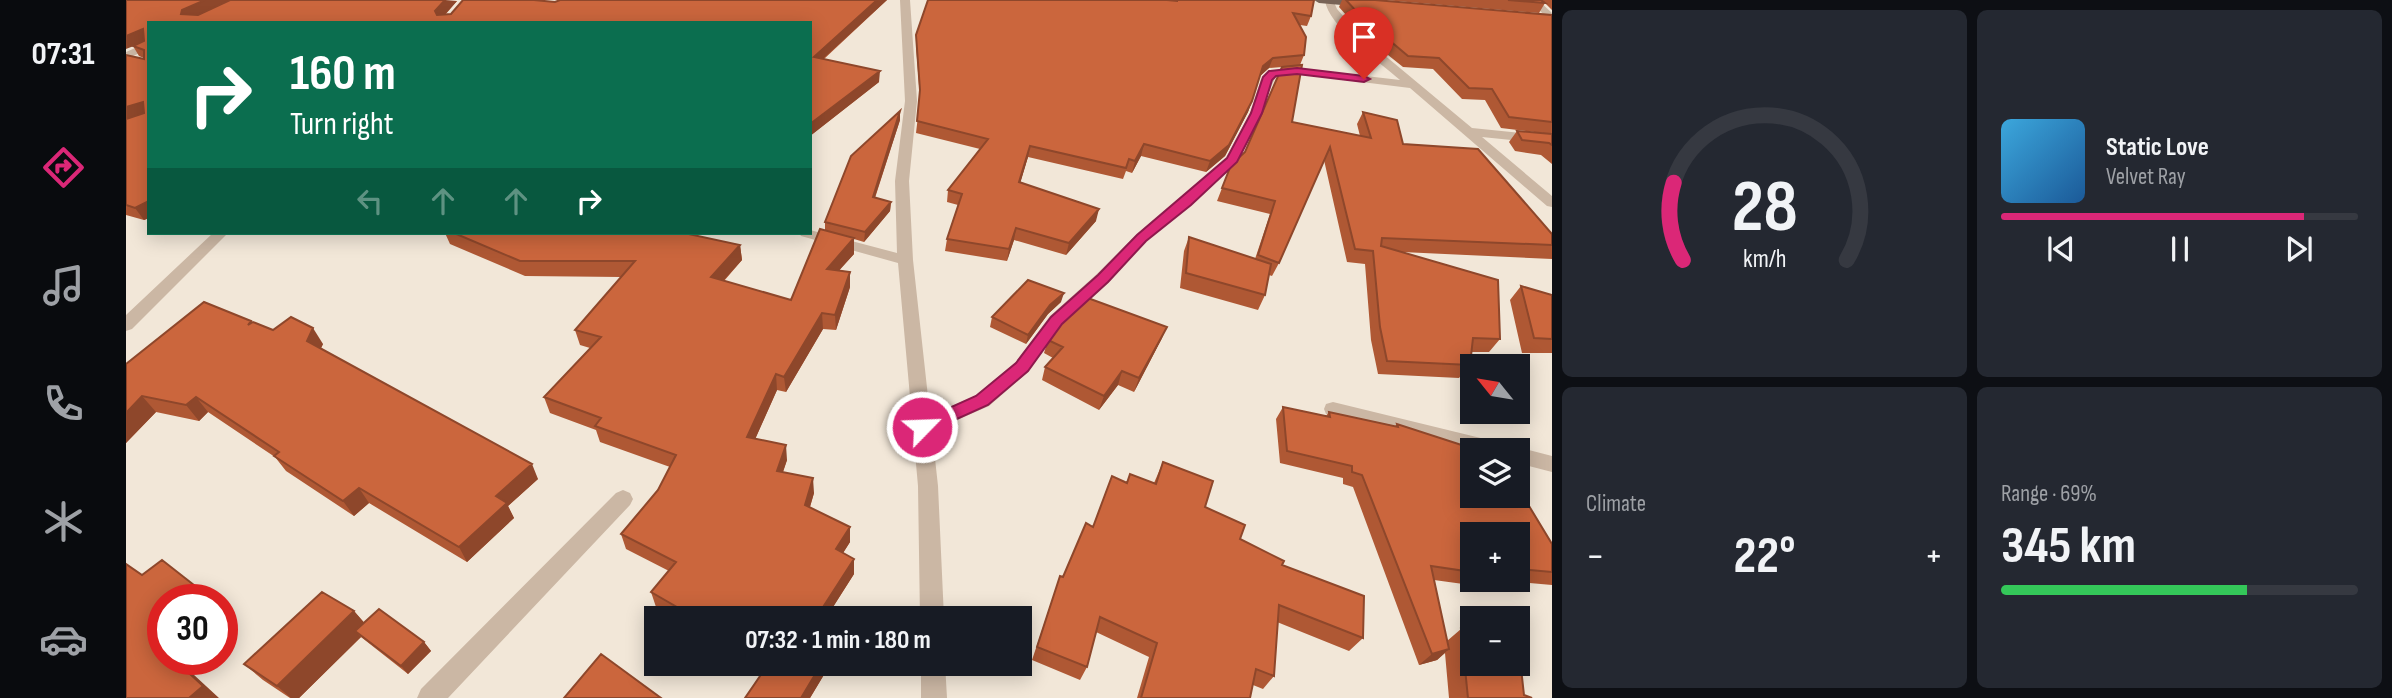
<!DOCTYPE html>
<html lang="en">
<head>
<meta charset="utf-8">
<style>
	:root { --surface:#171b24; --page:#242831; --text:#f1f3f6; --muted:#9ea1a6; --line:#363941; --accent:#db2777 }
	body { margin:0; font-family:"Sofia Sans Condensed",sans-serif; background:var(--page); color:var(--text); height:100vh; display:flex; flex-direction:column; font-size:26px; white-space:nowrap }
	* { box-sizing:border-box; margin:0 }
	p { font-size:23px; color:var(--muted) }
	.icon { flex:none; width:38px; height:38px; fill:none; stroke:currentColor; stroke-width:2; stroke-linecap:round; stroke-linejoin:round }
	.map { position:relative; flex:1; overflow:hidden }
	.side { display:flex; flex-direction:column; gap:10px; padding:10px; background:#0d0f14; width:840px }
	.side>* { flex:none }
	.guide { position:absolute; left:21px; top:21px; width:665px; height:214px; border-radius:0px; box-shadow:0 4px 18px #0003; background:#0b6e4f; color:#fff; overflow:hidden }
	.needle { width:46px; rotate:300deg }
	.controls { position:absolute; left:1334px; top:354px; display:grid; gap:14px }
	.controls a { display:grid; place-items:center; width:70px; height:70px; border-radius:0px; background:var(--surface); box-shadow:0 4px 18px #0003; font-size:35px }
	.speed { position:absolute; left:21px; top:584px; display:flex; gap:14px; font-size:35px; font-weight:700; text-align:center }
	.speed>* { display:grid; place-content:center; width:91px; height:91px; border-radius:50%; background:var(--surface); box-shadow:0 4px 18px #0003; line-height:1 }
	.speed .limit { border:10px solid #d22; background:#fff; color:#111 }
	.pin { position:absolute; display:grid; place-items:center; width:60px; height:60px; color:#fff; margin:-72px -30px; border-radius:50% 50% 50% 0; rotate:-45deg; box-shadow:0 0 7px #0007 }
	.pin .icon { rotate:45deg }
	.me { position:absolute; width:77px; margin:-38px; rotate:66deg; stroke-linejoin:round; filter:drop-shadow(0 0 5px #0008) }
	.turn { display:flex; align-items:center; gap:24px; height:147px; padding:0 28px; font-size:32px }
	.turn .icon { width:91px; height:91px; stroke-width:2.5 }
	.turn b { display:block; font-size:49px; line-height:60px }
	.lanes { display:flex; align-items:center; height:66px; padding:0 28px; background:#0003; justify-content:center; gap:35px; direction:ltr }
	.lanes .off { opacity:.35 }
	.big { font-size:52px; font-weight:700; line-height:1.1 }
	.side .card { flex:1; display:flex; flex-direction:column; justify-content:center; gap:10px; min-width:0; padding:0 24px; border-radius:10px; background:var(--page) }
	.side .dial { align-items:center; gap:0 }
	.dial svg { height:182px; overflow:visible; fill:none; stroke:var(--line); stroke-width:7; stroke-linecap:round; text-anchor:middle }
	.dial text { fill:var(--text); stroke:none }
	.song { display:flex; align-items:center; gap:21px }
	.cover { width:84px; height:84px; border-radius:10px; background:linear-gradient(135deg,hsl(200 70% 55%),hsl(210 70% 35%)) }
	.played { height:7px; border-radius:4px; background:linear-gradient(90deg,var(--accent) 85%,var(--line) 85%) }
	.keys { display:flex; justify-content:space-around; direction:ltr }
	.heat { display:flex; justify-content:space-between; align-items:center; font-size:38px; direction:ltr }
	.charge { height:10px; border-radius:5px; background:linear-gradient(90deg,#34c759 69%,var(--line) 0) }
	.side .tiles { flex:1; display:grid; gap:10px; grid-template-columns:repeat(2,1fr) }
	.trip { position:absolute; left:518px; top:606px; width:388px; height:70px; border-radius:0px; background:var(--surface); box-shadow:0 4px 18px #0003; font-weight:700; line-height:70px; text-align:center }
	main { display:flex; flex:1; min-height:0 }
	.dock { display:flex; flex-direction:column; width:126px; justify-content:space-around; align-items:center; background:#090b0e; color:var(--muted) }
	.dock .icon { width:49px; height:49px }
	.dock .active { color:var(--accent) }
	.dock b { font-size:32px; color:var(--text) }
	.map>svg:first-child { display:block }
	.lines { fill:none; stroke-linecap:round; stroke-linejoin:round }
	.minor { fill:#cbb7a4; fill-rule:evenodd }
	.major { fill:#786356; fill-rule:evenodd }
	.wall { fill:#af5834; fill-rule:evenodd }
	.shaded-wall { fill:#8e472b }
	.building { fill:#cb663d; stroke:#8e472b; stroke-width:2 }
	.route { fill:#db2777; stroke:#8e194d; stroke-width:2 }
</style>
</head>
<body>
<main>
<nav class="dock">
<b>07:31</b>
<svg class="icon active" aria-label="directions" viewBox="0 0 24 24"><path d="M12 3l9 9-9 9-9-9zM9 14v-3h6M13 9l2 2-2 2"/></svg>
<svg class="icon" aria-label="music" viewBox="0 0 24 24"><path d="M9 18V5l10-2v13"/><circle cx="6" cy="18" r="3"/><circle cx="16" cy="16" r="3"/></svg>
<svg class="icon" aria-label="phone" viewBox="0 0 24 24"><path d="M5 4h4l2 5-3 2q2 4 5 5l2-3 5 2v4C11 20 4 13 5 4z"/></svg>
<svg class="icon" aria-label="climate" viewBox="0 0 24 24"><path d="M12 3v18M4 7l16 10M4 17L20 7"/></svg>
<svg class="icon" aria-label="car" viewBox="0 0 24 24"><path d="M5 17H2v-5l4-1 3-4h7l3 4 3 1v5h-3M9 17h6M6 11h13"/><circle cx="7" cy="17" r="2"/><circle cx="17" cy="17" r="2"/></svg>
</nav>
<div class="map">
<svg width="1426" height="698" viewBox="0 0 1426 698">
	<rect width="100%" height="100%" fill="#f2e7d8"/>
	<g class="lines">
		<path class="minor" d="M774,0H784L791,101L783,181L787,260L804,415L849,396L890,362L924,316L971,274L1010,235L1101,158L1124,113L1135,79L1143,71L1171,68L1274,80C1254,62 1202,27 1199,0H1207L1211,9L1233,34L1346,128L1426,136V144L1356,137L1426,196V207L1421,206L1284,88L1171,74L1150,76L1112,163L1020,241L983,282L936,324L902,372L863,406L806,431L812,486L818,618H794L792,486L772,263L675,236L673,233H684V230L771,253L769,181L779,101Z
			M1402,0H1412L1426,13V22Z
			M23,42V49L0,59V52Z
			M87,233H102L6,329L0,331V315Z
			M1207,402L1371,442L1378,444L1381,450L1346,451L1200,414L1198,409L1200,404Z
			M1391,447L1426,456V472L1391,463V450H1384Z
			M497,490L504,493L507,499L504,505L322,698H291L295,689L490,493Z
			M795,663H819L821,698H795Z"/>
		<path class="major" d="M1188,0H1225L1243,4L1238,7L1193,3Z"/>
	</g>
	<path class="wall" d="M0,0L331,1L319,15L429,2L761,0L698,59L753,82L684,136V23H23V218L18,220L0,215V55L18,59V58L13,56L7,46Z
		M1049,0H1188L1185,16L1181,26L1174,25L1178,55L1174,65L1166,122L1234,136L1231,124L1237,112L1277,144L1426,234V259L1276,252L1374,339L1363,352H1345L1344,365L1333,378L1252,374L1245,340L1239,264L1221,262L1198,160L1153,263L1146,276L1143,275L1139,295L1132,310L1054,288L1058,251L1063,237L1129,259L1144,214L1091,201L1105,165L1119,152L1156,67L1143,68L1134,76L1122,112L1099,156L1080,172L1015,156L1006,173L1000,171L997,179L902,157L894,183L970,221L940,255L888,240L881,261L819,251L821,239L832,205L821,202L822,190L854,149L790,133L794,99L790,46V35L1049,1Z
		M1216,0L1426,15V134L1375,128L1359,100L1336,99L1307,69L1277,67L1257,51L1249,40L1235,32L1213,7Z
		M1258,0H1426V10L1419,3L1413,13Z
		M774,111V120L749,198L765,202L764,211L738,242L728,239V254L713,270L724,272V287L710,330L697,329L660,392L651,390L629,439L661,460L657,472L688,493L684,507L724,542L717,553L728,559V574L700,618H549L530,607L525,592L543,571L500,549L495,534L532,490L544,467L474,442L470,430L424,413L418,397L464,348L454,345L449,330L495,277L399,276L324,244L319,233H558L614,245L616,260L598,281L665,300L699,230V222Z
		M1391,131L1426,134V164L1415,155L1389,151L1383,142Z
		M1395,286L1426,295V353H1396L1384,300Z
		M935,302L922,314L900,344L864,327L866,317Z
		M125,321L126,322L147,330L197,344L195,348L412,479L382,506L388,518L341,562L243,503L228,516L160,471L149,457L82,412L73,421L30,412L0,443V364Z
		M1041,327L1035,340L1008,392L992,385L973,410L916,380L919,367L927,358L918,353L922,340Z
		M1157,407L1200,416L1203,412L1269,426L1271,424L1377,497L1426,544V585L1382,581L1374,589L1308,580L1321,641L1335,629L1398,695L1406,698H1323L1319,653L1311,660L1293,665L1227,487L1217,484V478L1154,463L1150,419ZM1346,534H1391V579H1346Z
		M1037,462L1079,507L1114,539L1156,565L1237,638L1223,651L1151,622L1148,676L1137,689L1127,685L1124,698H1011L1023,657L970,632L961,667L954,680L906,660L934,576L937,577L967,526L1028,483Z
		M228,611L238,623L298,642L305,651L282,674L235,637L173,698H164L137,680L118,664Z
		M626,663H705L684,698H619L638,670Z"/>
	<path class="shaded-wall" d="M79,0H105L62,21L55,14L56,10Z
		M319,0L331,1L313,21L309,11Z
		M751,0H761L688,67V57Z
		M17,29L23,40L0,49V36Z
		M1147,58L1143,68L1133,77L1137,66Z
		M754,71L753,82L684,136V124Z
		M1126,101L1122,112L1099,156L1080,172L1084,161Z
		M17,102L23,110L0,121V107Z
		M774,111V120L746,206L747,197Z
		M1018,144L1015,156L1006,173L1009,161Z
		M904,146L902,157L891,194L893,182Z
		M23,201V218L18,220L9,208Z
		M765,202L764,211L738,242L739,232Z
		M973,209L970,221L940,255L943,243Z
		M890,228L888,240L881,261L883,249Z
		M728,238V254L701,284V269Z
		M614,245L616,260L587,292L585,277Z
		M724,272V287L710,330L709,315Z
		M938,293L935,302L922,314L900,344L902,335L924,305Z
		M696,313L697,329L660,392L658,377Z
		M1041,327L1035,340L1008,392L1013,378Z
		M187,328L197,344L191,356L181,341Z
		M996,371L992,385L973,410L978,396Z
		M650,374L651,390L623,453L621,437Z
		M16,396L30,412L0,443V413Z
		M70,397L82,412L73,421L60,405Z
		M660,445L661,460L652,486L651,471Z
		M406,464L412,479L382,506L388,518L341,562L333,547L370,496Z
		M687,478L688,493L680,520L679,505Z
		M233,488L243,503L228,516L217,501Z
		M724,527V542L710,564V549Z
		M728,559V574L700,618H690Z
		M96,608L108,618L96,628Z
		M228,611L243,628L229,631L235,637L173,698H165L151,686Z
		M298,642L305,651L282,674L275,666Z
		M1323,649L1311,660L1293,665L1306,654Z
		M49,660H57L54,662L93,698H63Z
		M696,663H705L684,698H675Z"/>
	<path class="building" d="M0,0H79L56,10L55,14L72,15L104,0H319L309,11L311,15L325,14L337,0H408L429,2L434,0H751L688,57L754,71L684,124V23H23V201L9,208L0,205V119L18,113L17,102L0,107V55L18,59V50L7,46L18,41L17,29L0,36Z
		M802,0H1041L1051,1V0H1188L1185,16L1167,13L1180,37L1178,55L1147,58L1137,66L1126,101L1103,145L1084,161L1018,144L1009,161L1003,159L1000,168L904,146L893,182L973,209L943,243L890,228L883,249L821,239L836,194L822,190L862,139L791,121L794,90L790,35Z
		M1220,0H1249L1426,15V122L1383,117L1366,89L1343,88L1313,58L1282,56L1263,40L1254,29L1240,22Z
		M1382,0H1415L1419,3Z
		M1176,65L1166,122L1245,138L1237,112L1271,120L1277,144L1352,149L1426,234V245L1256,238L1255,246L1372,280L1374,339L1347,338L1344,365L1261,361L1254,327L1247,251L1229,249L1204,147L1153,263L1132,255L1149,201L1096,188L1105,165L1119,152L1156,67Z
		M774,111L747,197L765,202L739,232L699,222L725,156Z
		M1391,131L1426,134V145L1423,143L1396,140Z
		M694,229L728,238L701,269L724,272L709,315L696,313L658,377L650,374L621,437L660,445L651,471L687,478L679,505L724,527L710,549L728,559L690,618H570L525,592L550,562L495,534L532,490L550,455L469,426L475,418L418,397L475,337L449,330L509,261H394L328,233H558L614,245L585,277L665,300Z
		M1063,237L1145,264L1139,295L1060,273Z
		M902,280L938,293L924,305L902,335L866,317Z
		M1395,286L1426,295V339L1408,338Z
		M959,297L1041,327L1013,378L996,371L978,396L919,367L937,347L922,340L942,312Z
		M78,302L125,321L122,325L127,322L147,330L165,317L187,328L181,341L406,464L370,496L381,503L333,547L233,488L217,501L148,456L153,452L70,397L60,405L16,396L0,413V364Z
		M1157,407L1204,417L1203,412L1272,427L1271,424L1351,450H1346V495H1377V497L1400,501L1426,544V572L1391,569V534H1346V572L1305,566L1323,649L1306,654L1236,475L1226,472V466L1161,451Z
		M1037,462L1087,481L1079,507L1119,525L1114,539L1158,561L1156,565L1238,596L1237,638L1153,605L1148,676L1130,669L1124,698H1015L1031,643L974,617L961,667L911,647L934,576L937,577L960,523L967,527L986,476L1001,483L1004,474L1030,484Z
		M36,560L87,600H37V646L35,647L37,649V660H49L77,686L63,698H0V564L16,575Z
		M196,592L228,611L151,686L118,664Z
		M253,609L298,642L275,666L229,631Z
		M1335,629L1346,633V663H1391V650H1393L1398,695L1406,698H1342Z
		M475,654L535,698H438Z
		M643,663H696L675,698H619Z"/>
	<path class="route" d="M1171,68L1238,76L1244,79L1238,82L1171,74L1150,76L1146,80L1136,113L1111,162L1065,205L1020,241L982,282L936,324L902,371L862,405L802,432H790L787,427L790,423L850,396L890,363L925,317L972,275L1011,235L1101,158L1125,113L1137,77L1143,71Z"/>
</svg>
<div class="controls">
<a><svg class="needle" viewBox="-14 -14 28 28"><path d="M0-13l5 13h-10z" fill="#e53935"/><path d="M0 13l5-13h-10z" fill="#9ea1a6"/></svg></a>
<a><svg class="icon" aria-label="layers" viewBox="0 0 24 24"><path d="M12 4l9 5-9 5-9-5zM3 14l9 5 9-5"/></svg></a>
<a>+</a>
<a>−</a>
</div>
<div class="speed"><div class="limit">30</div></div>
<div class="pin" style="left:1238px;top:79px;background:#d93025"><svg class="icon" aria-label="arrive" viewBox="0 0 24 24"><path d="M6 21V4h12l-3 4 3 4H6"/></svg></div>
<svg class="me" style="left:796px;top:427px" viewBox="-20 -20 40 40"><circle r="17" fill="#db2777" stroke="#fff" stroke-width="3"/><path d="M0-11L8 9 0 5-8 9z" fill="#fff"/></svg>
<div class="trip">07:32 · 1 min · 180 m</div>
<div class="guide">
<div class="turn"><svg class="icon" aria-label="right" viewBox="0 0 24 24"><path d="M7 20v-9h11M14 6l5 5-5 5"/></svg><div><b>160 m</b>Turn right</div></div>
<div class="lanes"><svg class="icon off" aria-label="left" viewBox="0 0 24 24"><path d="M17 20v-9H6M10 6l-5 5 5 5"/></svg><svg class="icon off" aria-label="ahead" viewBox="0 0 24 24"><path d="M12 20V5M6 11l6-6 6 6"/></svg><svg class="icon off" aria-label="ahead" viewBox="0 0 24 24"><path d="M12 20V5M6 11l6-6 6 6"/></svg><svg class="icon" aria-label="right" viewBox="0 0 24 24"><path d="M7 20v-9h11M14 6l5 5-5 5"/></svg></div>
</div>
</div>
<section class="side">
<div class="tiles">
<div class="card dial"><svg viewBox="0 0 100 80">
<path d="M14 69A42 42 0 1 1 86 69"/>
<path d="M14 69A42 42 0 0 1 10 35" stroke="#db2777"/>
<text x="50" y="56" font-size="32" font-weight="700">28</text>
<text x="50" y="72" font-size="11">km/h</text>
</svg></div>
<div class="card">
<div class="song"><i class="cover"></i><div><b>Static Love</b><p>Velvet Ray</p></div></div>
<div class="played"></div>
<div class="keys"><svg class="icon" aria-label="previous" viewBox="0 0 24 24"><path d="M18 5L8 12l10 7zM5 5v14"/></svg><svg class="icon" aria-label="pause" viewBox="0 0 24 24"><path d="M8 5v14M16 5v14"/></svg><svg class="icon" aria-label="next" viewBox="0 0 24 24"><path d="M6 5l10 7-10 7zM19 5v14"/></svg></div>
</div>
<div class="card"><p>Climate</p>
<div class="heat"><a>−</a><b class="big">22°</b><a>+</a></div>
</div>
<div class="card"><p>Range · 69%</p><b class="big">345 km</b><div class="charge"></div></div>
</div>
</section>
</main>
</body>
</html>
